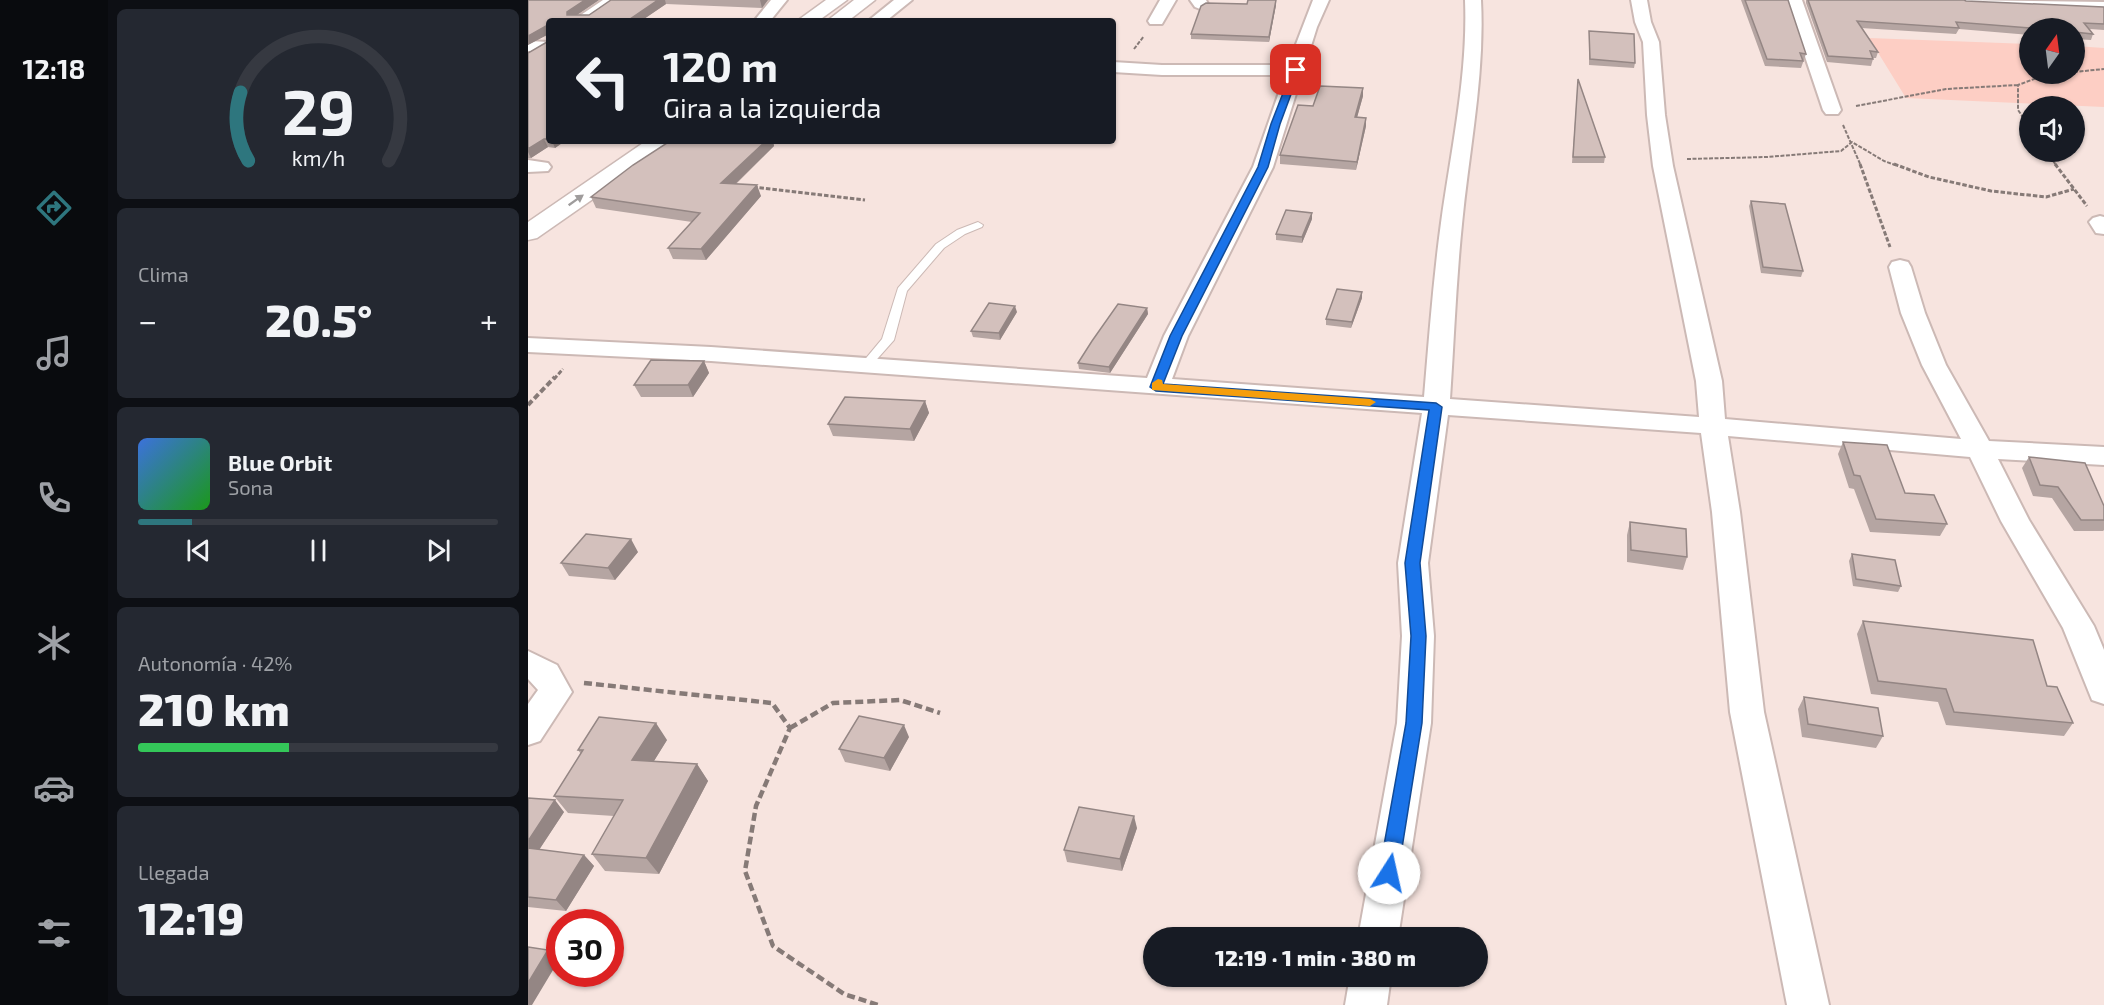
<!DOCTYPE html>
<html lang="es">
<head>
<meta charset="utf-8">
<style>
	:root { --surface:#171b24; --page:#242831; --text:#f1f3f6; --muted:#9ea1a6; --line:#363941; --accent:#2e767e }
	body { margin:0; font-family:"Exo 2",sans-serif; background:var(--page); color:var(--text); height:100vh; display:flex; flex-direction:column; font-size:22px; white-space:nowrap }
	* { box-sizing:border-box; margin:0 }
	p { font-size:20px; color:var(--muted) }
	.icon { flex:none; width:33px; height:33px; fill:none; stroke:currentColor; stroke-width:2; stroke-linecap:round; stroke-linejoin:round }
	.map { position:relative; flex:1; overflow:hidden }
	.drawer { display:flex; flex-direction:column; gap:9px; padding:9px; background:#0d0f14; width:420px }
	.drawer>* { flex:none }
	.top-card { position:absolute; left:18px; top:18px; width:570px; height:126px; border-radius:6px; box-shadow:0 2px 4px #0004; background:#171b24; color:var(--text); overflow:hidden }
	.needle { width:39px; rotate:14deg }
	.tools { position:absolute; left:1491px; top:18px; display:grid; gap:12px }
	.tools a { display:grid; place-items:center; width:66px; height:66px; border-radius:50%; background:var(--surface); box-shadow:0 2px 4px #0004; font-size:30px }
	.speed { position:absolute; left:18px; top:909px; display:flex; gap:12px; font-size:30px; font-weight:700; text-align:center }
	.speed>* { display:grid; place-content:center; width:78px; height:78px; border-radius:50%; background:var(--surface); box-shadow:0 2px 4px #0004; line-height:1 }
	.speed .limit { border:9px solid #d22; background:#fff; color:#111 }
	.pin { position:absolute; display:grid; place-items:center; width:51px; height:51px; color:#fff; margin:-26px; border-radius:12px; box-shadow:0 3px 9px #0006 }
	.me { position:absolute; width:66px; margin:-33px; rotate:10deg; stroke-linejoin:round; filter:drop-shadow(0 0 4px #0008) }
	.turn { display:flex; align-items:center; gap:21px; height:126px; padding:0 18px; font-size:27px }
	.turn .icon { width:78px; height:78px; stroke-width:2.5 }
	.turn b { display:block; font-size:42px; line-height:51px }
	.big { font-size:45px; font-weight:800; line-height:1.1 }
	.drawer .widget { flex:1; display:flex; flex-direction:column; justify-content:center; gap:9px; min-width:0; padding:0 21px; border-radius:9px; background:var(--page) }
	.drawer .dial { align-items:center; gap:0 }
	.dial svg { height:156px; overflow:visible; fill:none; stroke:var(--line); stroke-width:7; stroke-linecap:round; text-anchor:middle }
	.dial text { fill:var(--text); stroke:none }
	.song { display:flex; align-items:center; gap:18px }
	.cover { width:72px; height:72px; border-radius:9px; background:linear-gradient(135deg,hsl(220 70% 55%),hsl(120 70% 35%)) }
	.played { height:6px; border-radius:3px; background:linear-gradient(90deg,var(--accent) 15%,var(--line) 15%) }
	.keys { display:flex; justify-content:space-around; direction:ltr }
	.heat { display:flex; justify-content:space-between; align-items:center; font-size:33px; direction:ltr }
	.charge { height:9px; border-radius:4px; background:linear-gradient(90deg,#34c759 42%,var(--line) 0) }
	.trip { position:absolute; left:615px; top:927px; width:345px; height:60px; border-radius:30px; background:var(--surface); box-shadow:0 2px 4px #0004; font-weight:800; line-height:60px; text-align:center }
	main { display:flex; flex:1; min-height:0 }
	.tab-bar { display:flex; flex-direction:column; width:108px; justify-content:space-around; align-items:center; background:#090b0e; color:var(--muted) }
	.tab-bar .icon { width:42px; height:42px }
	.tab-bar .on { color:var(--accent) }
	.tab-bar b { font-size:27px; color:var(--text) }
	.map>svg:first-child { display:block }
	.green { fill:#fdcec4 }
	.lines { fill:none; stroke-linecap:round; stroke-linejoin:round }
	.lane-casing { stroke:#ccb9b5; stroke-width:2 }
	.street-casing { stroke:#ccb9b5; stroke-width:4 }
	.primary-casing { stroke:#ccb9b5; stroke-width:3 }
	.path-far3 { stroke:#867a77; stroke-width:2; stroke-dasharray:4 1.5; stroke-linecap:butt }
	.path-far2 { stroke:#867a77; stroke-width:3; stroke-dasharray:4.5 2; stroke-linecap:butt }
	.path-far1 { stroke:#867a77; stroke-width:4; stroke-dasharray:6 3; stroke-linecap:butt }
	.path { stroke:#867a77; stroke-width:4.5; stroke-dasharray:8 4; stroke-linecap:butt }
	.lane { fill:#fff; fill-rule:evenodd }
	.street { fill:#fff; fill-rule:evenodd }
	.primary { fill:#fff; fill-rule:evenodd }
	.wall { fill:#b5a5a2 }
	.shaded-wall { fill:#948684 }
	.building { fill:#d3c0bc; stroke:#948684; stroke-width:1.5 }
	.oneway { fill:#9f9c9c }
	.route { fill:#1a73e8; stroke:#114b97; stroke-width:1.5 }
	.slow { fill:#f59e0b }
</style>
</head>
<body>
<main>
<nav class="tab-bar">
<b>12:18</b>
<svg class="icon on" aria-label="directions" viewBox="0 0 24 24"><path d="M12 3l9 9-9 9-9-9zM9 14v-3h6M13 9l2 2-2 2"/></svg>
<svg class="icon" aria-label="music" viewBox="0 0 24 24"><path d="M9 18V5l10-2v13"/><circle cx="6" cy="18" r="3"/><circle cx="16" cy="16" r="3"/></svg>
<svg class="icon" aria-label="phone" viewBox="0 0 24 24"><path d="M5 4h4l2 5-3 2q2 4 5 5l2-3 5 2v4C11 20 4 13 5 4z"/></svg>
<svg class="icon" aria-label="climate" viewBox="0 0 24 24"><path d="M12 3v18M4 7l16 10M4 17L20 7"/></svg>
<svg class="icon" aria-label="car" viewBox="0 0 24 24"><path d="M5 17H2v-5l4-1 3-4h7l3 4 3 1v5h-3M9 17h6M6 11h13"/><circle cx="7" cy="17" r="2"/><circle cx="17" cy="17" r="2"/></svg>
<svg class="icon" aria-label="filters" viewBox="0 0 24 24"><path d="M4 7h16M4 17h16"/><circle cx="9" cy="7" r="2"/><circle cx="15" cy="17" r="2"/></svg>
</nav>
<section class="drawer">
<div class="widget dial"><svg viewBox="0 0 100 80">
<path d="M14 69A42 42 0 1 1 86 69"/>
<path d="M14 69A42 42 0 0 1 10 34" stroke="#2e767e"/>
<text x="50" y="56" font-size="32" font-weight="700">29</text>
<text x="50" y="72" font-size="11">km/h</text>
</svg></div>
<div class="widget"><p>Clima</p>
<div class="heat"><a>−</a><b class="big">20.5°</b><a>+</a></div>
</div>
<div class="widget">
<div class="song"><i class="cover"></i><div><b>Blue Orbit</b><p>Sona</p></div></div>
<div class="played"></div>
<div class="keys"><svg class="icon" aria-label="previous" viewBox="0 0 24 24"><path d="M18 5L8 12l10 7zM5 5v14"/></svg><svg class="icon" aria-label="pause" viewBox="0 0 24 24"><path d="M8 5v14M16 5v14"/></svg><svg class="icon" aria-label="next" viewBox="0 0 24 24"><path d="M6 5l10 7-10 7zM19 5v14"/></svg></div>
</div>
<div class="widget"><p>Autonomía · 42%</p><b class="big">210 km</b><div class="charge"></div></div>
<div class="widget"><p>Llegada</p><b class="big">12:19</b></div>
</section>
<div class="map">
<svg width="1576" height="1005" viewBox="0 0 1576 1005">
	<rect width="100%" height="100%" fill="#f7e4df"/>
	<path class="green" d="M1341,38L1501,44L1502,74H1546L1547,46L1576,48V107L1378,98Z"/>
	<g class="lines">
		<g class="lane-casing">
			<path id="lane" d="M450,222L455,225L454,227L437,234L416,248L379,291L366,340L342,367H334L332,365L334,363L354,339L370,288L408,244L429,230Z"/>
		</g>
		<g class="street-casing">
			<path id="street" d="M75,0H93L63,21H44Z
				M243,0H259L242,21H226Z
				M366,0H384L358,21H340Z
				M632,0H648L634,24H622L620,21Z
				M662,0H678L680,4L672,9L667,7Z
				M785,0H801L789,27L745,167L660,336L644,379L896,397C901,339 905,281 913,223C923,150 940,75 937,0H953C957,75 941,150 934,224C928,282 926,341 922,399L1171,417L1168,381L1125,166L1119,115L1115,42L1107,22L1103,0H1119L1123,22L1131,42L1137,115L1145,166L1194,381L1197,419L1433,439L1394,365L1373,313L1361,267L1364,262L1372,260L1380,262L1383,267L1397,313L1418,365L1461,441L1576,447V465L1470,459L1501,520L1566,626L1576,650V704L1564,700L1535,628L1473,521L1442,457L1200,436L1212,512L1236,712L1301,1005H1259L1202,712L1184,512L1173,433L920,415L900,563L906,636L903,723L870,938H830L869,723L874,636L870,563L894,413L183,361L0,352V338L183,347L619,378L636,336L725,167L757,75H634L585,72V62L634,65H760Z
				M1258,0H1274L1313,110L1310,114H1298L1295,110Z
				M1428,0L1576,2V12L1436,5Z
				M0,41L21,42V52L0,51Z
				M0,160L20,163L23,167L20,171L0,172Z
				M1572,216L1576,217V234L1568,233L1561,222L1565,218Z
				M0,651L29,665L44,692L12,741L0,745V704L10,690L0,679Z
				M822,976H863L859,1005H817Z"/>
		</g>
		<g class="primary-casing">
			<path id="primary" d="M298,0H319L290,21H269Z
				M326,0H347L320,21H299Z
				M118,141H144L141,146L9,238L0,240V222Z"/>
		</g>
		<path class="path-far3" d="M606,49L616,36
			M1546,72L1576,69
			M1328,106L1418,89L1490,85
			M1315,125L1333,166
			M1502,127L1490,110V85L1517,75L1534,74
			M1518,152L1529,166
			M1159,159L1239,157L1313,151L1324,142L1356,161L1370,166"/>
		<path class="path-far2" d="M1332,164L1362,247
			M1366,164L1401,177L1463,191L1518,197L1546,189
			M1527,164L1559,206
			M225,187L337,200
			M26,379L35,369"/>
		<path class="path-far1" d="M0,405L27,377"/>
		<path class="path" d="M56,683L244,703L262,728L228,806L217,871L245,946L316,994L350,1005
			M262,728L305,703L372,700L412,713"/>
		<use href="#lane" class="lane"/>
		<use href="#street" class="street"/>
		<use href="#primary" class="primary"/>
	</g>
	<path class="wall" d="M0,0H71L49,15H61L83,0H240L234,8L138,4L113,21H21V141H37L27,148L20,147L3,158H0V53L19,42L18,35L0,45Z
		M1213,0H1260L1278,54L1273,68L1237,66Z
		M1278,0H1436L1438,1L1576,7V30L1562,29L1565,34L1563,40L1546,39V28H1502V35L1431,29L1428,34L1333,28L1350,52L1348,58H1344L1345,59L1343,66L1299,62L1278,3Z
		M748,5L741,42L663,39V34Z
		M1061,31L1107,63L1106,68L1061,65Z
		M1050,79L1077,157L1076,163H1044Z
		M835,88V96L829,117L838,118V126L828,170L752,164V155L785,106Z
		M142,141H245L246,146L208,184L233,196L178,260L145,259L140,248L164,222L68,208L63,197Z
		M1223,201L1275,271L1273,277L1233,273L1221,206Z
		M784,219L774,243L748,240V234Z
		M834,292V298L823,328L798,325V319Z
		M619,308L620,314L582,373L551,369L550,363Z
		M489,312L472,340L445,337L443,331Z
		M176,361L181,373L165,397H113L106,385Z
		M397,401L401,413L386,441L305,436L300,424Z
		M1315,442L1377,493L1419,524L1412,536L1342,532L1326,489L1321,488L1310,454Z
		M1501,457L1576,506V530L1575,531H1546L1524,498L1505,496L1494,468Z
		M1102,522L1159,557L1155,570L1099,562V535Z
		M110,552L87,580L41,576L33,563Z
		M1324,554L1373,586L1370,592L1325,586L1321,561Z
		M1335,621L1519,686L1545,723L1536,736L1418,725L1410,702L1343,694L1329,634Z
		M1276,697L1355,736L1348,748L1274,737L1270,709Z
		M381,737L362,771L317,762L311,749Z
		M139,740L126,761L169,764L180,781L131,874L77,871L64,854L86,816L40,813L26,796L53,754L50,750Z
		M0,798L36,812L11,850L56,855L66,866L38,911L0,907Z
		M609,828L594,871L539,862L536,850Z"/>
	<path class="shaded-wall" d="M57,0H71L43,19L39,15V12Z
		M130,0H137L138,4L113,21H99Z
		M232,0H240L234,8Z
		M748,0V5L741,42V37Z
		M18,26L21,34L0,45V36Z
		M835,88V96L827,125V117Z
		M838,118V126L828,170L829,162Z
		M16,139L20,147L3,158L0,152V149Z
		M24,141H37L27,148Z
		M238,141H245L246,146L197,194L193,183Z
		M229,185L233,196L178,260L173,249Z
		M784,213V219L774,243V237Z
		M834,292V298L823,328L824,322Z
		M487,306L489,312L472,340L471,333Z
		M619,308L620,314L582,373L581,367Z
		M176,361L181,373L165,397L160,385Z
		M397,401L401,413L386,441L382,429Z
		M103,539L110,552L87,580L80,568Z
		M128,723L139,740L116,777L104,760Z
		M376,725L381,737L362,771L356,758Z
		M169,764L180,781L131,874L118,858Z
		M27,800L36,812L5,859L0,853V841Z
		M606,816L609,828L594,871L592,859Z
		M56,855L66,866L38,911L28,900Z
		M20,950L31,960L4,1005H0V983Z"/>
	<path class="building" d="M0,0H57L39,12V15H61L83,0H130L99,21H21V139H16L0,149V53L19,42L18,26L0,36Z
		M720,0H748L741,37L663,34L673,6L678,3L719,4Z
		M1217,0H1260L1278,54L1272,53L1275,61L1239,59Z
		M1280,0H1436L1438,1L1576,7V24L1556,23L1565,34L1546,32V28H1502L1428,22L1431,28L1329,21L1350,52L1342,51L1345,59L1300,56Z
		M1061,31L1106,34L1107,63L1062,59Z
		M1050,79L1077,157H1045Z
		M792,86L835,88L827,117L838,118L829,162L752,155L770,105L785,106Z
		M142,141H238L193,183L229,185L173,249L140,248L172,213L63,197L105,165Z
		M1223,201L1257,204L1275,271L1235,267Z
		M758,210L784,213L774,237L748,234Z
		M809,289L834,292L824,322L798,319Z
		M461,303L487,306L471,333L443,331Z
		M590,304L619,308L581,367L550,363L564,341Z
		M123,360L176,361L160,385H106Z
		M317,397L397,401L382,429L300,424Z
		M1315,442L1359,445L1377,493L1406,495L1419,524L1348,519L1332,476L1326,475Z
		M1501,457L1557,463L1576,506V520H1553L1530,487L1512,485Z
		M1102,522L1158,529L1159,557L1103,550Z
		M58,534L103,539L80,568L33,563Z
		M1324,554L1367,560L1373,586L1328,579Z
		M1335,621L1505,640L1519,686L1529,687L1545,723L1426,712L1418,689L1350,681Z
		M1276,697L1350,708L1355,736L1280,724Z
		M331,716L376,725L356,758L311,749Z
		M71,717L128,723L104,760L169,764L118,858L64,854L95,800L26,796L55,750H50Z
		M0,798L27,800L0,841Z
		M551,807L606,816L592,859L536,850Z
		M0,848L56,855L28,900L0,897Z
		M0,947L20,950L0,983Z"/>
	<defs><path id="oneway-solid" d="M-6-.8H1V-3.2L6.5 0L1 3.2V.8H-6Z" transform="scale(1.5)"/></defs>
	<use class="oneway" href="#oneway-solid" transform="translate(48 200) rotate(-35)"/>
	<path class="route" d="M768,68L772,70L752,124L740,167L654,336L635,384L908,403L914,407L892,563L898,636L894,723L870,873L867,879L861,882L854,879L851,873L878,723L883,636L877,563L901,410L628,391L622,387L642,336L730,167L743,124L764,70Z"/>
	<path class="slow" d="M630,379L634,380L635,384L842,399L848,402L842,406L624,390V383Z"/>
</svg>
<div class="tools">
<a><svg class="needle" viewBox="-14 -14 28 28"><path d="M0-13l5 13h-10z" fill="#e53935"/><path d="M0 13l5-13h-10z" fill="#9ea1a6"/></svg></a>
<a><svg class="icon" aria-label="sound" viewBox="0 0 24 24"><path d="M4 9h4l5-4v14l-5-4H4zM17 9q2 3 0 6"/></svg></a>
</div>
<div class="speed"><div class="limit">30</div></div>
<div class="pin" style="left:768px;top:70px;background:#d93025"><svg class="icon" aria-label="arrive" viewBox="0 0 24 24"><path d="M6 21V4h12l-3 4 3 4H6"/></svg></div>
<svg class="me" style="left:861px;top:873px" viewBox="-20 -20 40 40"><circle r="19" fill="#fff"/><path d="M0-13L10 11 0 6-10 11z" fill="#1a73e8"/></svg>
<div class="trip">12:19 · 1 min · 380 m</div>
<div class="top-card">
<div class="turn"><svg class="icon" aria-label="left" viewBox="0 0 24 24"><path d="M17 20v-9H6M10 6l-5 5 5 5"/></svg><div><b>120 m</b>Gira a la izquierda</div></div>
</div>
</div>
</main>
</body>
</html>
